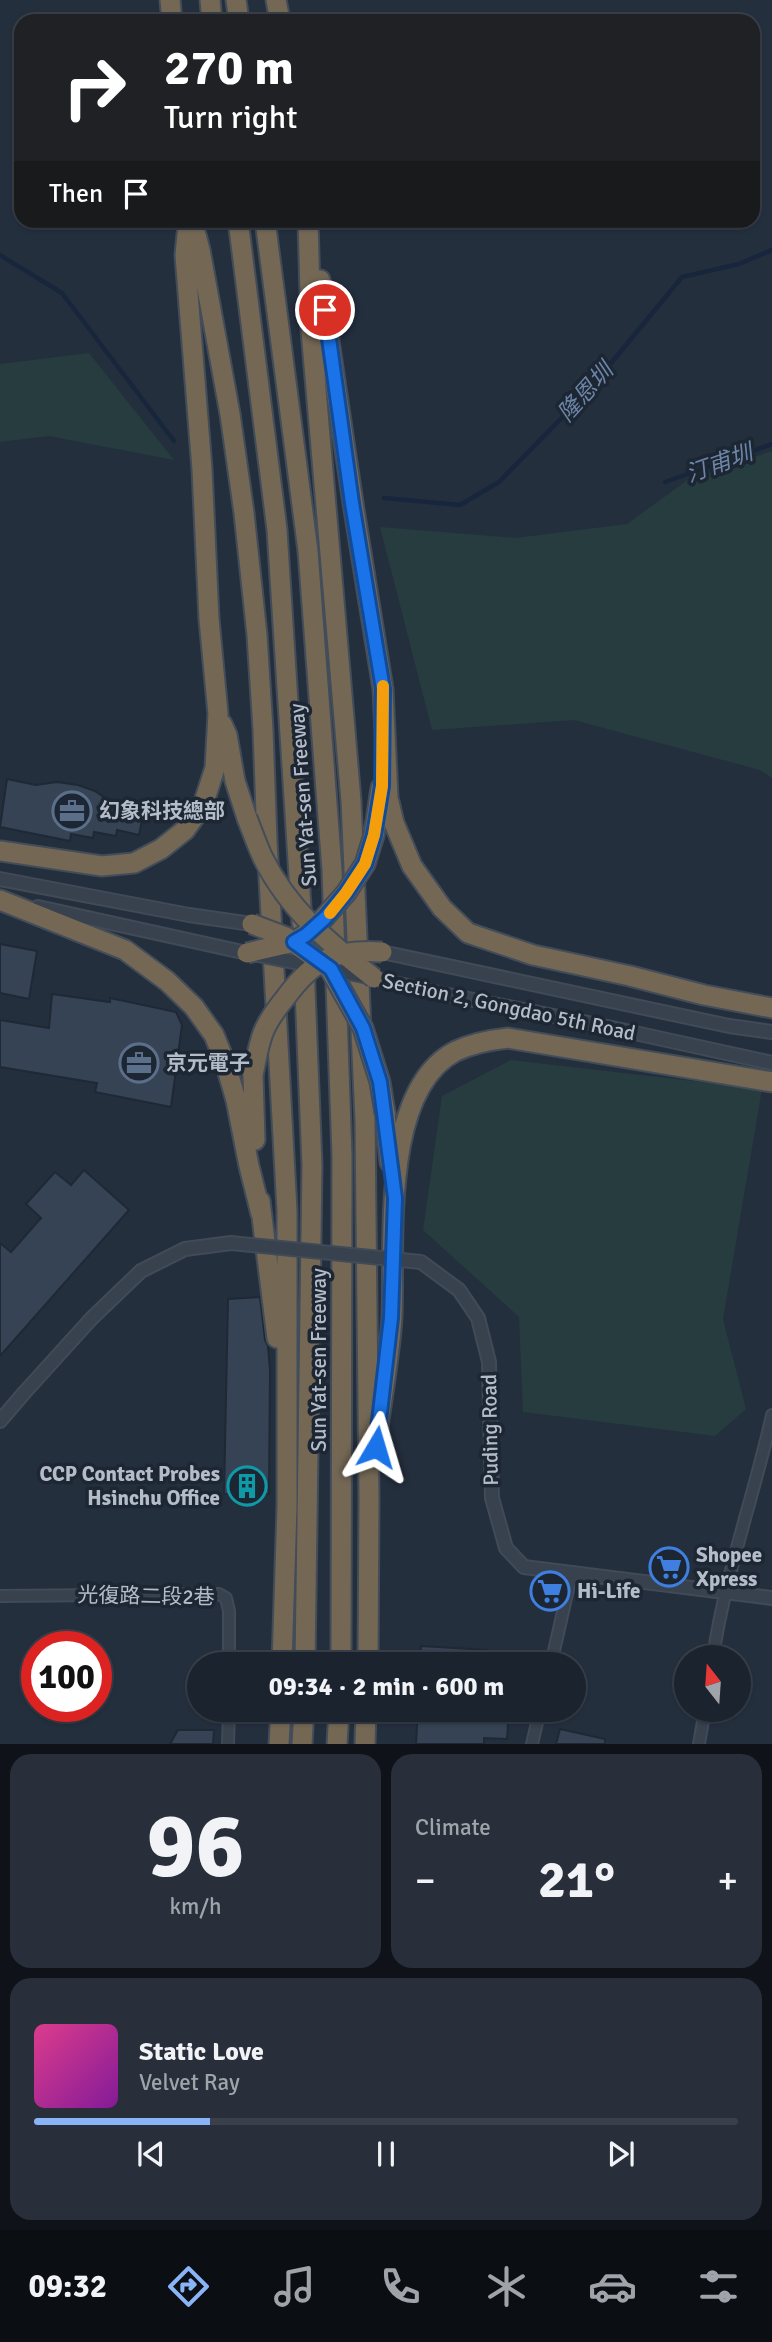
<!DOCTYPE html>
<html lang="en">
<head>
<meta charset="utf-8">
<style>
	:root { --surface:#1b232e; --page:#282f3a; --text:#f1f3f6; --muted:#a0a4aa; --line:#39404a; --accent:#8ab4f8 }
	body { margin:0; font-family:Signika,"Noto Sans TC",sans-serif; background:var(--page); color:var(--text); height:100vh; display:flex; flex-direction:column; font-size:26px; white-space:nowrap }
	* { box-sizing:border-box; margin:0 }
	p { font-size:23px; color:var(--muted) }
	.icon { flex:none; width:38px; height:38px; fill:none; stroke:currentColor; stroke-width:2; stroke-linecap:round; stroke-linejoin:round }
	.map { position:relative; height:1744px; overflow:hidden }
	.details { display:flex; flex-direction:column; gap:10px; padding:10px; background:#0f1319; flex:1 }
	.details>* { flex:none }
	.banner { position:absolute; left:14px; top:14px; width:746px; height:214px; border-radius:21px; box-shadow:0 2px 5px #0004,0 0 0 2px var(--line); background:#202124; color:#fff; overflow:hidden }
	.needle { width:46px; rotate:343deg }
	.tools { position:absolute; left:674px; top:1645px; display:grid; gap:14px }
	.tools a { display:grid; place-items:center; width:77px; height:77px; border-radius:50%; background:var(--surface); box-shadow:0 2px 5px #0004,0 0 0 2px var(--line); font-size:35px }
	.speed { position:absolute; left:21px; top:1631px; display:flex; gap:14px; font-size:35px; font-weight:700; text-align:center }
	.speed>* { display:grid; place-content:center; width:91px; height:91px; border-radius:50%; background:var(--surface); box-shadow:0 2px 5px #0004,0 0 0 2px var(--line); line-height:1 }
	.speed .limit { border:10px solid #d22; background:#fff; color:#111 }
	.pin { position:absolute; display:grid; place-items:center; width:60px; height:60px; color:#fff; margin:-30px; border:4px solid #fff; border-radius:50%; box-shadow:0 2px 7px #0007 }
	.me { position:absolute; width:77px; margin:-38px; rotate:7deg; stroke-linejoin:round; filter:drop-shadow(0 0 5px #0008) }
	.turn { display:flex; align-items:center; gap:24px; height:147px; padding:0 35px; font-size:32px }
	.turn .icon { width:91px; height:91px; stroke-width:2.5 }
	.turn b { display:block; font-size:49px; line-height:60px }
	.then { display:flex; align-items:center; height:66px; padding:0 35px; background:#0003; gap:14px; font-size:26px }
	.big { font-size:52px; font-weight:800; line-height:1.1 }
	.details .card { flex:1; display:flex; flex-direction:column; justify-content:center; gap:10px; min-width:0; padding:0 24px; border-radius:21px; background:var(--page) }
	.details .dial { align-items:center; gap:0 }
	.dial b { font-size:91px; line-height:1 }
	.song { display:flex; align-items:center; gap:21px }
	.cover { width:84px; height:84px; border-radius:10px; background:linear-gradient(135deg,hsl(330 70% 55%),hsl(290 70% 35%)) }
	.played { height:7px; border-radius:4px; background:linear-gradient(90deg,var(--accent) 25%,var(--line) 25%) }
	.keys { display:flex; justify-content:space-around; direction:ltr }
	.heat { display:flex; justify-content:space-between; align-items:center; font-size:38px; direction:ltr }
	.details .tiles { flex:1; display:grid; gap:10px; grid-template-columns:1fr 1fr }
	.card:last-child { grid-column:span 2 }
	.trip { position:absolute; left:187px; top:1652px; width:399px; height:70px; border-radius:35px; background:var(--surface); box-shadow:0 2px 5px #0004,0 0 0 2px var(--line); font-weight:800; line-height:70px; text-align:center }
	.tabs { display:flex; height:112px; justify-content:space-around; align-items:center; background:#0b0e12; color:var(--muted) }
	.tabs .icon { width:49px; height:49px }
	.tabs .active { color:var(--accent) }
	.tabs b { font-size:32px; color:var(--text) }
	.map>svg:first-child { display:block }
	.green { fill:#263c3f }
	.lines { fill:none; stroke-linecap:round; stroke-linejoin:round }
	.stream { stroke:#17263c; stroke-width:4.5 }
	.building { fill:#364354; stroke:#1f2835; stroke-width:2 }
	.minor-casing { stroke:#414a57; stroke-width:14 }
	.tertiary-casing { stroke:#414a57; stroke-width:16 }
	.motorway-casing { stroke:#434c59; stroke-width:23 }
	.minor { stroke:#38414e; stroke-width:10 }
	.tertiary { stroke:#38414e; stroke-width:12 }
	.motorway { stroke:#746855; stroke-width:19 }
	.tertiary-bridge-casing { stroke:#414a57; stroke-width:16; stroke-linecap:butt }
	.motorway-bridge-casing { stroke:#434c59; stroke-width:23; stroke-linecap:butt }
	.tertiary-bridge { stroke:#38414e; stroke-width:12 }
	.motorway-bridge { stroke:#746855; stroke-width:19 }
	.route-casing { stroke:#114b97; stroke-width:18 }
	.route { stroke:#1a73e8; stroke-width:12 }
	.slow { stroke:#f59e0b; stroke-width:12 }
	.labels { text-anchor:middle; stroke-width:7; stroke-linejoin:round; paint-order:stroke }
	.street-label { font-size:21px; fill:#b4bcc9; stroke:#1d2633 }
	.poi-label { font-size:21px; font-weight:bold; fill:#b4bcc9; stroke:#1d2633; text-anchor:start }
	.water-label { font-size:23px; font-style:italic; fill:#6d86a8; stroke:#1d2633 }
</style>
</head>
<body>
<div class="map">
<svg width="772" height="1744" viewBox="0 0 772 1744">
	<rect width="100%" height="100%" fill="#242f3e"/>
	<path class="green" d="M89,353L174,460L49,436L0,442V364Z
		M772,451V778L760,770L574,720L432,730L380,527L516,538L627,524L689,479Z
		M511,1060L762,1089L723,1319L746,1409L715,1436L523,1412L519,1317L423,1230L442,1096Z"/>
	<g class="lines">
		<path class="stream" d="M0,255L62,293L174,441
			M665,482L772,444
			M384,498L460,505L499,482L589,390L682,277L739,264L772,250"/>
	</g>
	<path class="building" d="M7,779L36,785L57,782L78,785L95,791L108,800L145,806L139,835L117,830L116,836L94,832L93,838L71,834L70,841L0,827Z
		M0,944L37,951L29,999L0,993Z
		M52,994L110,1002V998L176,1012L182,1025L171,1107L95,1092L97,1083L0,1067V1020L49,1028Z
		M84,1170L129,1210L0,1356V1243L11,1252L41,1218L26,1204L55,1172L71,1185Z
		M260,1297L265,1340L268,1346L270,1371L269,1494H224L228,1299Z
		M421,1646L487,1650L486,1664H420Z
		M418,1710H509L507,1739L484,1738V1744H416Z
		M560,1729L605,1739V1744H556Z
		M178,1730H214L213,1744H170Z"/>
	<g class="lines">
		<g class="minor-casing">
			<path id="minor" d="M0,1596L219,1594L226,1598L229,1611V1664
				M713,1657C725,1575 754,1496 772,1415
				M551,1664L572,1572
				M228,1744L229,1710
				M532,1744L540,1710
				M699,1744L705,1710"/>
		</g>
		<g class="tertiary-casing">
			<path id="tertiary" d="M0,879L189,915
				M38,907L247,953
				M382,952L729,1026L772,1032
				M424,990L603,1026L772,1063
				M421,1262L459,1290L478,1318L489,1362L492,1498L506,1548L524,1567L772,1598
				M0,1421L24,1393"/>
		</g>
		<g class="motorway-casing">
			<path id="motorway" d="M170,0L172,21
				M210,0L212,21
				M236,0L239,21
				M276,0L280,21
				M192,220L200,250L230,414L244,513L257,635L263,730L267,841L287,1211V1507L282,1664
				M238,220L277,530L302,923
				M265,220L308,551L332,870L342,1156L341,1664
				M308,220L311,330L351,801L365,1121L369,1498L368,1664
				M320,280L353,503L383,689L388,798L394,823L412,866L442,908L468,933L533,955L630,976L704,995L772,1008
				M222,724L227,735L235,781L247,818
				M374,835L381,788
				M0,851L102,866L134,863L161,849L185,830L203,805L215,768L218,714L209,619L202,469L185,255L188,225
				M0,900L125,950L167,981L194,1007L214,1035L225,1062L236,1100L249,1166L261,1214
				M304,964L312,1165L305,1664
				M253,1075L255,1140
				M385,1113L390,1162
				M260,1201L277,1338
				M378,1427C383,1390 390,1353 392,1316C395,1243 380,1090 456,1051C473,1043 490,1040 508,1038L772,1082
				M279,1744L281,1710
				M302,1744L304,1710
				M337,1744L339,1710
				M365,1744L366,1710"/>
		</g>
		<use href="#minor" class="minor"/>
		<use href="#tertiary" class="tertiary"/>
		<use href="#motorway" class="motorway"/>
		<g class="tertiary-bridge-casing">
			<path id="tertiary-bridge" d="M189,915L259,925
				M254,954L374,978L424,990
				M24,1393L91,1319L141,1271L185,1249L231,1243L421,1262"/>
		</g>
		<g class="motorway-bridge-casing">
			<path id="motorway-bridge" d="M247,818C252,831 257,845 263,858C288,909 330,944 374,978
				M252,924L286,937L330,969L363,1028L380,1082L385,1113
				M247,953L294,942L315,928L346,893L365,864L374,835
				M253,1075C256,1061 258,1046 263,1033C268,1020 277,1008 286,997C314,959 335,949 382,952"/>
		</g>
		<use href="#tertiary-bridge" class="tertiary-bridge"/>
		<use href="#motorway-bridge" class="motorway-bridge"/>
	</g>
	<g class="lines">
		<g class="route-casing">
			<path id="route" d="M325,310L352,503L383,689L382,786L374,835L365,864L346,893L325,918L306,935L294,942L331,969L363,1028L380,1082L395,1198L391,1318L376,1447"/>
		</g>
		<use href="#route" class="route"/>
		<path class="slow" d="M330,913L346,893L365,864L374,835L382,786L383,686"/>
	</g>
	<defs>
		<g id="office-ring" transform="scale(2.0125)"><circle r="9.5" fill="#1d2633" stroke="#5c6f8a" stroke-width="1.5"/><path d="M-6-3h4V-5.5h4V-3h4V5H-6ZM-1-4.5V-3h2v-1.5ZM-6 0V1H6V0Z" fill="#5c6f8a"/></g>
		<g id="building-ring" transform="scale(2.0125)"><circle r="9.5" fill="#1d2633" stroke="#0f9aa8" stroke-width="1.5"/><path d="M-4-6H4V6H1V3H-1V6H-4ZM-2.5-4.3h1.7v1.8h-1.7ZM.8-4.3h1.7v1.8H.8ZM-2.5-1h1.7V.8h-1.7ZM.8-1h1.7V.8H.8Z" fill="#0f9aa8"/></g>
		<g id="supermarket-ring" transform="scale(2.0125)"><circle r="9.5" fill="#1d2633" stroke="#3f7fe0" stroke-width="1.5"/><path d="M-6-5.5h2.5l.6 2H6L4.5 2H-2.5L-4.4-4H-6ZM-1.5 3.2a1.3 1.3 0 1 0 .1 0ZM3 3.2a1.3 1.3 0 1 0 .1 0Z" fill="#3f7fe0"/></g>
	</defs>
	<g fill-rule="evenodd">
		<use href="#office-ring" x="72" y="811"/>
		<use href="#office-ring" x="139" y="1063"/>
		<use href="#building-ring" x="247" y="1486"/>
		<use href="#supermarket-ring" x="669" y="1567"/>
		<use href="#supermarket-ring" x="550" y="1591"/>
	</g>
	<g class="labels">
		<g class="street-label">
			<text transform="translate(303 795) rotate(-94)" y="7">Sun Yat-sen Freeway</text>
			<text transform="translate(509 1007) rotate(12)" y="7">Section 2, Gongdao 5th Road</text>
			<text transform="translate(319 1360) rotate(-90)" y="7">Sun Yat-sen Freeway</text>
			<text transform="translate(490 1430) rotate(-91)" y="7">Puding Road</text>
			<text transform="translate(146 1596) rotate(1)" y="7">光復路二段2巷</text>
		</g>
		<g class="poi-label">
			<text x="99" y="818">幻象科技總部</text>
			<text x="166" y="1070">京元電子</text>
			<text x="220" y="1481" text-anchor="end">CCP Contact Probes<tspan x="220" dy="24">Hsinchu Office</tspan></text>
			<text x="696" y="1562">Shopee<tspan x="696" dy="24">Xpress</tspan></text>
			<text x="577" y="1598">Hi-Life</text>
		</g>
		<g class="water-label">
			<text transform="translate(585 392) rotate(-48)" y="8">隆恩圳</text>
			<text transform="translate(719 463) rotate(-20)" y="8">汀甫圳</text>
		</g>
	</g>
</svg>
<div class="tools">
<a><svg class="needle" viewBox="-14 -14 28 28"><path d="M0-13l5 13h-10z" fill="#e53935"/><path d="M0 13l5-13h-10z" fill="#a0a4aa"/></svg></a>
</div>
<div class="speed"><div class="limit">100</div></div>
<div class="pin" style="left:325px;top:310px;background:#d93025"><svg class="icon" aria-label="arrive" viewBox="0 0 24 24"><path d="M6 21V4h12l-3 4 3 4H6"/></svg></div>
<svg class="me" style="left:376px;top:1447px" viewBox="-20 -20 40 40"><path d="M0-17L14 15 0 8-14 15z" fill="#1a73e8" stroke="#fff" stroke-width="4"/></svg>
<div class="trip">09:34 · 2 min · 600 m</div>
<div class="banner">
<div class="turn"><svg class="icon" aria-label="right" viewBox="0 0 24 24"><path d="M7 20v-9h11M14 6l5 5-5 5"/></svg><div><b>270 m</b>Turn right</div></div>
<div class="then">Then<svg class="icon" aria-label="arrive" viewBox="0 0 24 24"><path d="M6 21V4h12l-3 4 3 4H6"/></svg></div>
</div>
</div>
<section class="details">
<div class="tiles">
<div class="card dial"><b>96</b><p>km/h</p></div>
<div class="card"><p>Climate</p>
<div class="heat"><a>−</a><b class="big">21°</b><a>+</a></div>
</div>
<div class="card">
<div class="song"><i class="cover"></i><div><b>Static Love</b><p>Velvet Ray</p></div></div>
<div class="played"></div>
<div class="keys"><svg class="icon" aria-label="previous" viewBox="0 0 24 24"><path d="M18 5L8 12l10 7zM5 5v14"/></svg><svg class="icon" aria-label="pause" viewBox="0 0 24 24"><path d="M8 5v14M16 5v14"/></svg><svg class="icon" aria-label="next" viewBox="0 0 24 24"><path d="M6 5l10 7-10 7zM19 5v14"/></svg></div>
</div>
</div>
</section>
<nav class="tabs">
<b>09:32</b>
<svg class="icon active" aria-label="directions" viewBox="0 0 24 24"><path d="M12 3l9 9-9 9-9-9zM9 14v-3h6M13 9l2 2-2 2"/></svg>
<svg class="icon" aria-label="music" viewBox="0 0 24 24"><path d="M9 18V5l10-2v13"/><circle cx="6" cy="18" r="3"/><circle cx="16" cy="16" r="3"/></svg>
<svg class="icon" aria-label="phone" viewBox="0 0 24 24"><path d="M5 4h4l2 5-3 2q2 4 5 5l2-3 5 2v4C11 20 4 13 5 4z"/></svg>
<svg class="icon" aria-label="climate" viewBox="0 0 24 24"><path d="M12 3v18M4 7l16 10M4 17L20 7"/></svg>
<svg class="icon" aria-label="car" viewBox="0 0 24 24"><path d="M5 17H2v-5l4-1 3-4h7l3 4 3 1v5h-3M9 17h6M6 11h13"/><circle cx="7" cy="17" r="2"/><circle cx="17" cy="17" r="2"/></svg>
<svg class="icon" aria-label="filters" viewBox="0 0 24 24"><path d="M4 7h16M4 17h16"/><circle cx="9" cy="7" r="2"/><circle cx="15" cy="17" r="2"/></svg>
</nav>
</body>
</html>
